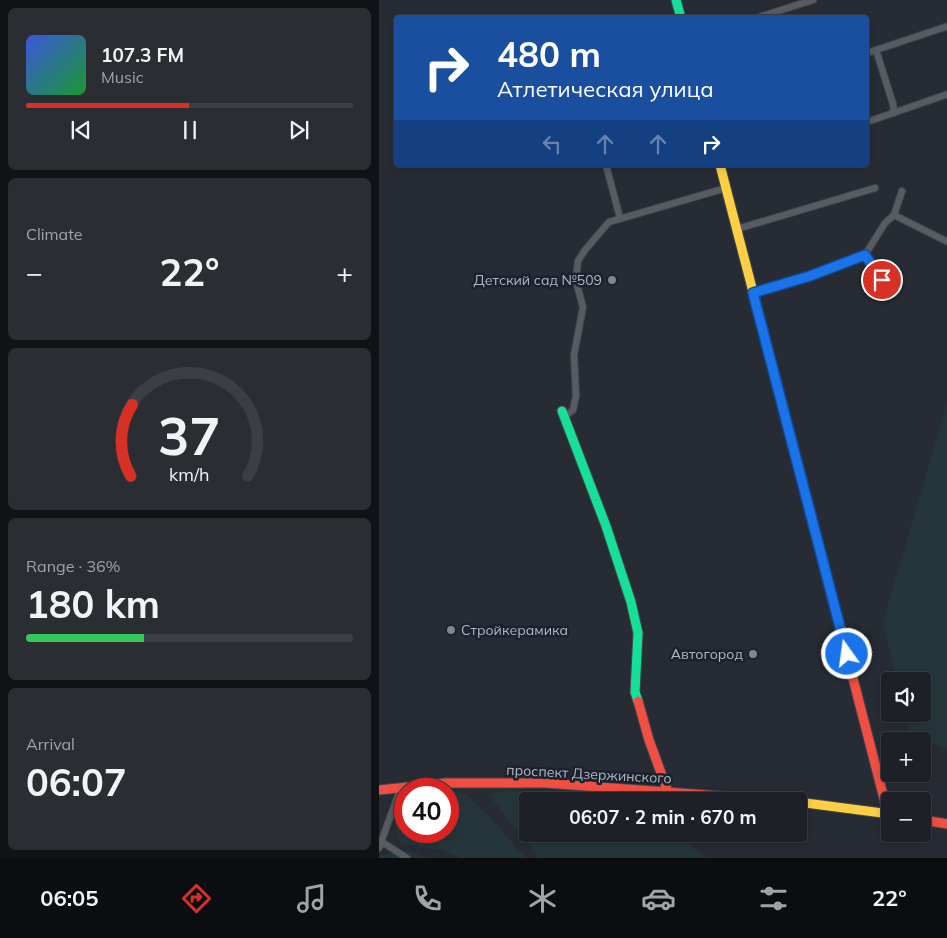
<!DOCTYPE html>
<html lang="en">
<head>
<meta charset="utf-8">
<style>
	:root { --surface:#1d2127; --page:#2a2e33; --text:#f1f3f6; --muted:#a0a3a7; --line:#3b3e44; --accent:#d93025 }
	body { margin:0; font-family:Mulish,sans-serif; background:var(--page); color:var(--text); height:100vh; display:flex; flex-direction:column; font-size:19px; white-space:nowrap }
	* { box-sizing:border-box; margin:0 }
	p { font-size:16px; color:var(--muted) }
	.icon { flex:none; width:28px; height:28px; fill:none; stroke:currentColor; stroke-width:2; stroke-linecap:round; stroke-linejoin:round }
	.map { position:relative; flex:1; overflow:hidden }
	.panel { display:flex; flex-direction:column; gap:8px; padding:8px; background:#101215; width:379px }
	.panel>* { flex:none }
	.top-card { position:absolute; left:15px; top:15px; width:475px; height:152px; border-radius:5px; box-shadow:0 2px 8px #0003,0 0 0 1px var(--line); background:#1a4fa0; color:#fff; overflow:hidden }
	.fabs { position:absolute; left:502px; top:672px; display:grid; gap:10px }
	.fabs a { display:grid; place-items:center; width:50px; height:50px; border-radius:5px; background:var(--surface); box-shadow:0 2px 8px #0003,0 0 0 1px var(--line); font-size:25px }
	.speed { position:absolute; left:15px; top:778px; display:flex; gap:10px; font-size:25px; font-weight:700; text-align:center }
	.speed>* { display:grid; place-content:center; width:65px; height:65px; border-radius:50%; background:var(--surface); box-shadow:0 2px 8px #0003,0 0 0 1px var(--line); line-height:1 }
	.speed .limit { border:8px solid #d22; background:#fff; color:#111 }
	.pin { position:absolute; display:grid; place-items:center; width:42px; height:42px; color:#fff; margin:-21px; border:2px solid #fff; border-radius:50%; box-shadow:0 1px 5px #0007 }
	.me { position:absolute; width:55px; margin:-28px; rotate:346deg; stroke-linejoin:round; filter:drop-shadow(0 0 4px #0008) }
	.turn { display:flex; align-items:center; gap:18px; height:105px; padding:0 20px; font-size:22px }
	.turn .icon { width:65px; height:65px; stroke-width:2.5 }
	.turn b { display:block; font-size:35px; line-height:42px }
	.lanes { display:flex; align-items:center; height:48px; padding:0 20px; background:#0003; justify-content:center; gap:25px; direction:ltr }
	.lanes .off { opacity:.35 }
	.big { font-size:38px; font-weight:700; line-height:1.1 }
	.panel .widget { flex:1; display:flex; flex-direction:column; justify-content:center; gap:8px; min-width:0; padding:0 18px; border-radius:8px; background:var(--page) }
	.panel .dial { align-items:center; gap:0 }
	.dial svg { height:130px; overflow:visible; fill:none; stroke:var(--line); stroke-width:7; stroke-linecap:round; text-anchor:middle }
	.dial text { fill:var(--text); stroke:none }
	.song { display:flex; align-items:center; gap:15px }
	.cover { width:60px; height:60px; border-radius:8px; background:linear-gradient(135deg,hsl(230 70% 55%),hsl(130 70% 35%)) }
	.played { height:5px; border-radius:2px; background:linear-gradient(90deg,var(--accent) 50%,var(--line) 50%) }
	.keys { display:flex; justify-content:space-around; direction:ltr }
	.heat { display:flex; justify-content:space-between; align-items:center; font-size:28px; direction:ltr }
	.charge { height:8px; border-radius:4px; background:linear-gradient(90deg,#34c759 36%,var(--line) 0) }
	.trip { position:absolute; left:140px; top:792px; width:288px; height:50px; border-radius:5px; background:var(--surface); box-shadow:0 2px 8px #0003,0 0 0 1px var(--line); font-weight:700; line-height:50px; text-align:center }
	.tabs { display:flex; height:80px; justify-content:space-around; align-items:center; background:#0c0d10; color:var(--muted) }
	.tabs .icon { width:35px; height:35px }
	.tabs .active { color:var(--accent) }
	.tabs b { font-size:22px; color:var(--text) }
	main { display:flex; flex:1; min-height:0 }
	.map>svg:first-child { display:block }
	.green { fill:#25363a }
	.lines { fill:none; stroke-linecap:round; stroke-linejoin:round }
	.street-casing { stroke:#43474d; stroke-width:8 }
	.fast-casing { stroke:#43474d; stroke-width:11 }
	.slow-casing { stroke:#43474d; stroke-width:11 }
	.jam-casing { stroke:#43474d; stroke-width:11 }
	.street { stroke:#575b62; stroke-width:6 }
	.fast { stroke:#16e098; stroke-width:9 }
	.slow { stroke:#ffcf43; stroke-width:9 }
	.jam { stroke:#f24e42; stroke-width:9 }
	.route-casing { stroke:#114b97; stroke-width:12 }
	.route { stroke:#1a73e8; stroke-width:9 }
	.poi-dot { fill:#818792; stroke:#1b222e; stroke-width:2 }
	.labels { text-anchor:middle; stroke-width:5; stroke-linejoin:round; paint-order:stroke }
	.poi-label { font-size:14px; fill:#b1b8c5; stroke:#1b222e; text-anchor:end }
	.street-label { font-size:14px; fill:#b1b8c5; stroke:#1b222e }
</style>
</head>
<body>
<main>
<section class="panel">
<div class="widget">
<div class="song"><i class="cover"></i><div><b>107.3 FM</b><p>Music</p></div></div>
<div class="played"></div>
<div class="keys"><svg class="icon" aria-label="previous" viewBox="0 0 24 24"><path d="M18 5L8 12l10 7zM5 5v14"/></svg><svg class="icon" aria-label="pause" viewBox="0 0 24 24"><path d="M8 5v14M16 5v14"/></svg><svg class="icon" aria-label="next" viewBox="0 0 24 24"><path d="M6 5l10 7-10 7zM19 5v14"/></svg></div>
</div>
<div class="widget"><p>Climate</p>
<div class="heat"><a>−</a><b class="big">22°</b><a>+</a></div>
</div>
<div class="widget dial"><svg viewBox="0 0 100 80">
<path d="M14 69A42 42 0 1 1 86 69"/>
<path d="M14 69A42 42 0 0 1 15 25" stroke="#d93025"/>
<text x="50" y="56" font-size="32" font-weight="700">37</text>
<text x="50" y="72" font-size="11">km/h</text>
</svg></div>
<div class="widget"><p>Range · 36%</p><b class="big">180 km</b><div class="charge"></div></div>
<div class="widget"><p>Arrival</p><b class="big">06:07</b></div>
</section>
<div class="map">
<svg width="569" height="858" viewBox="0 0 569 858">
	<rect width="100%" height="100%" fill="#272c34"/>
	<path class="green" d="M568,404L569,749H568L531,735L526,714H544V681H518L504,622Z
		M127,790L269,800L149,801V834H295L328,858H160L109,794Z
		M69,791L85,793L109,815L147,858H84L63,850L22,844C14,828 13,818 26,805V831H69Z
		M29,851L49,858H0L2,855Z"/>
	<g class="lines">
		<g class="street-casing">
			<path id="street" d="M377,18L434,0
				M497,50L514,104L515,113
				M488,53L569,26
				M488,122L569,94
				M227,165L241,218
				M515,215L569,242
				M515,215L523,191
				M358,229L496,188
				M486,255L511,292
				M374,293L431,276L486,255L506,223L515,215
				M185,417L194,410L197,396L195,355L204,307L197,281L199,261L206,250L230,222L347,188
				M3,842L28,858
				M0,848L22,787"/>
		</g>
		<g class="fast-casing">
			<path id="fast" d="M297,0L302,18
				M183,411L227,526L252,602L259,633L256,692L259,701"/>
		</g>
		<g class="slow-casing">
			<path id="slow" d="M341,165L398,384
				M419,802L511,814"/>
		</g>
		<g class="jam-casing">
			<path id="jam" d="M398,384L509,814
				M259,701L270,740L289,792
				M0,790L66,783H166L409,801
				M544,820L569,824"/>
		</g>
		<use href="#street" class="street"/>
		<use href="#fast" class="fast"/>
		<use href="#slow" class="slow"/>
		<use href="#jam" class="jam"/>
	</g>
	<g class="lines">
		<g class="route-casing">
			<path id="route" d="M468,654L374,293L431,276L486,255L503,280"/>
		</g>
		<use href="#route" class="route"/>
	</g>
	<g class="poi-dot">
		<circle cx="233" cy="280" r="5"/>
		<circle cx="72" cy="630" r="5"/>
		<circle cx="374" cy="654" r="5"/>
	</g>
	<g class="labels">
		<g class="poi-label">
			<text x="223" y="285">Детский сад №509</text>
			<text x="82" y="635" text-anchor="start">Стройкерамика</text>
			<text x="364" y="659">Автогород</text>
		</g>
		<g class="street-label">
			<text transform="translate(210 774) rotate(3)" y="5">проспект Дзержинского</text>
		</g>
	</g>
</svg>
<div class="fabs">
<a><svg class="icon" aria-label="sound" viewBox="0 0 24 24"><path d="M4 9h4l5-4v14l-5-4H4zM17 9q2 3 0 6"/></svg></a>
<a>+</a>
<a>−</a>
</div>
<div class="speed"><div class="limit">40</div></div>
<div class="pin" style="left:503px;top:280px;background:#d93025"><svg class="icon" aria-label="arrive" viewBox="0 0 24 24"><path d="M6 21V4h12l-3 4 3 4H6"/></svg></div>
<svg class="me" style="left:468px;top:654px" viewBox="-20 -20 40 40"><circle r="17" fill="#1a73e8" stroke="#fff" stroke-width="3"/><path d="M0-11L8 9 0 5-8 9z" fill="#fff"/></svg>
<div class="trip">06:07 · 2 min · 670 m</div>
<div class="top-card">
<div class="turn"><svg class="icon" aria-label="right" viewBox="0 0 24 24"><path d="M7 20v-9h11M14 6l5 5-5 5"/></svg><div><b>480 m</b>Атлетическая улица</div></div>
<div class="lanes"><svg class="icon off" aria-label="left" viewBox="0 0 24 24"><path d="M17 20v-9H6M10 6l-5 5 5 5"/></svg><svg class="icon off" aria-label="ahead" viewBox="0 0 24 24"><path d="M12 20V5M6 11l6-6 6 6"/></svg><svg class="icon off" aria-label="ahead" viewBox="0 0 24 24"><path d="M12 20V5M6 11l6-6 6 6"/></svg><svg class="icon" aria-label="right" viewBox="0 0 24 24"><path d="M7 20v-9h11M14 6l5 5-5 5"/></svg></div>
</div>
</div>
</main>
<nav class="tabs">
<b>06:05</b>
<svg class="icon active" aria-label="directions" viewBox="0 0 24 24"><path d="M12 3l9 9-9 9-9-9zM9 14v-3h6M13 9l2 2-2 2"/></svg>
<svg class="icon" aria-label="music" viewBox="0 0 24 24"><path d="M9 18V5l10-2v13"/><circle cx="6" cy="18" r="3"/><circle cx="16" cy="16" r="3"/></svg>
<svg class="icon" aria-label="phone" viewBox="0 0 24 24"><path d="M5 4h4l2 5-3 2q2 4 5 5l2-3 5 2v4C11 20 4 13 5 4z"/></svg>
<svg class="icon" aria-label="climate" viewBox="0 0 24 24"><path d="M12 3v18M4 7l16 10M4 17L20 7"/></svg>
<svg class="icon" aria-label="car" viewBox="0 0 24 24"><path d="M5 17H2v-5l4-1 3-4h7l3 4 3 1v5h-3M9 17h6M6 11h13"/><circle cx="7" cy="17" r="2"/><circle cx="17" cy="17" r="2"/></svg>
<svg class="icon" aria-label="filters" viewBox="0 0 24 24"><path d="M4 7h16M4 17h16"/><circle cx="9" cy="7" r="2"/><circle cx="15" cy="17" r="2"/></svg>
<b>22°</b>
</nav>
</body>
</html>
